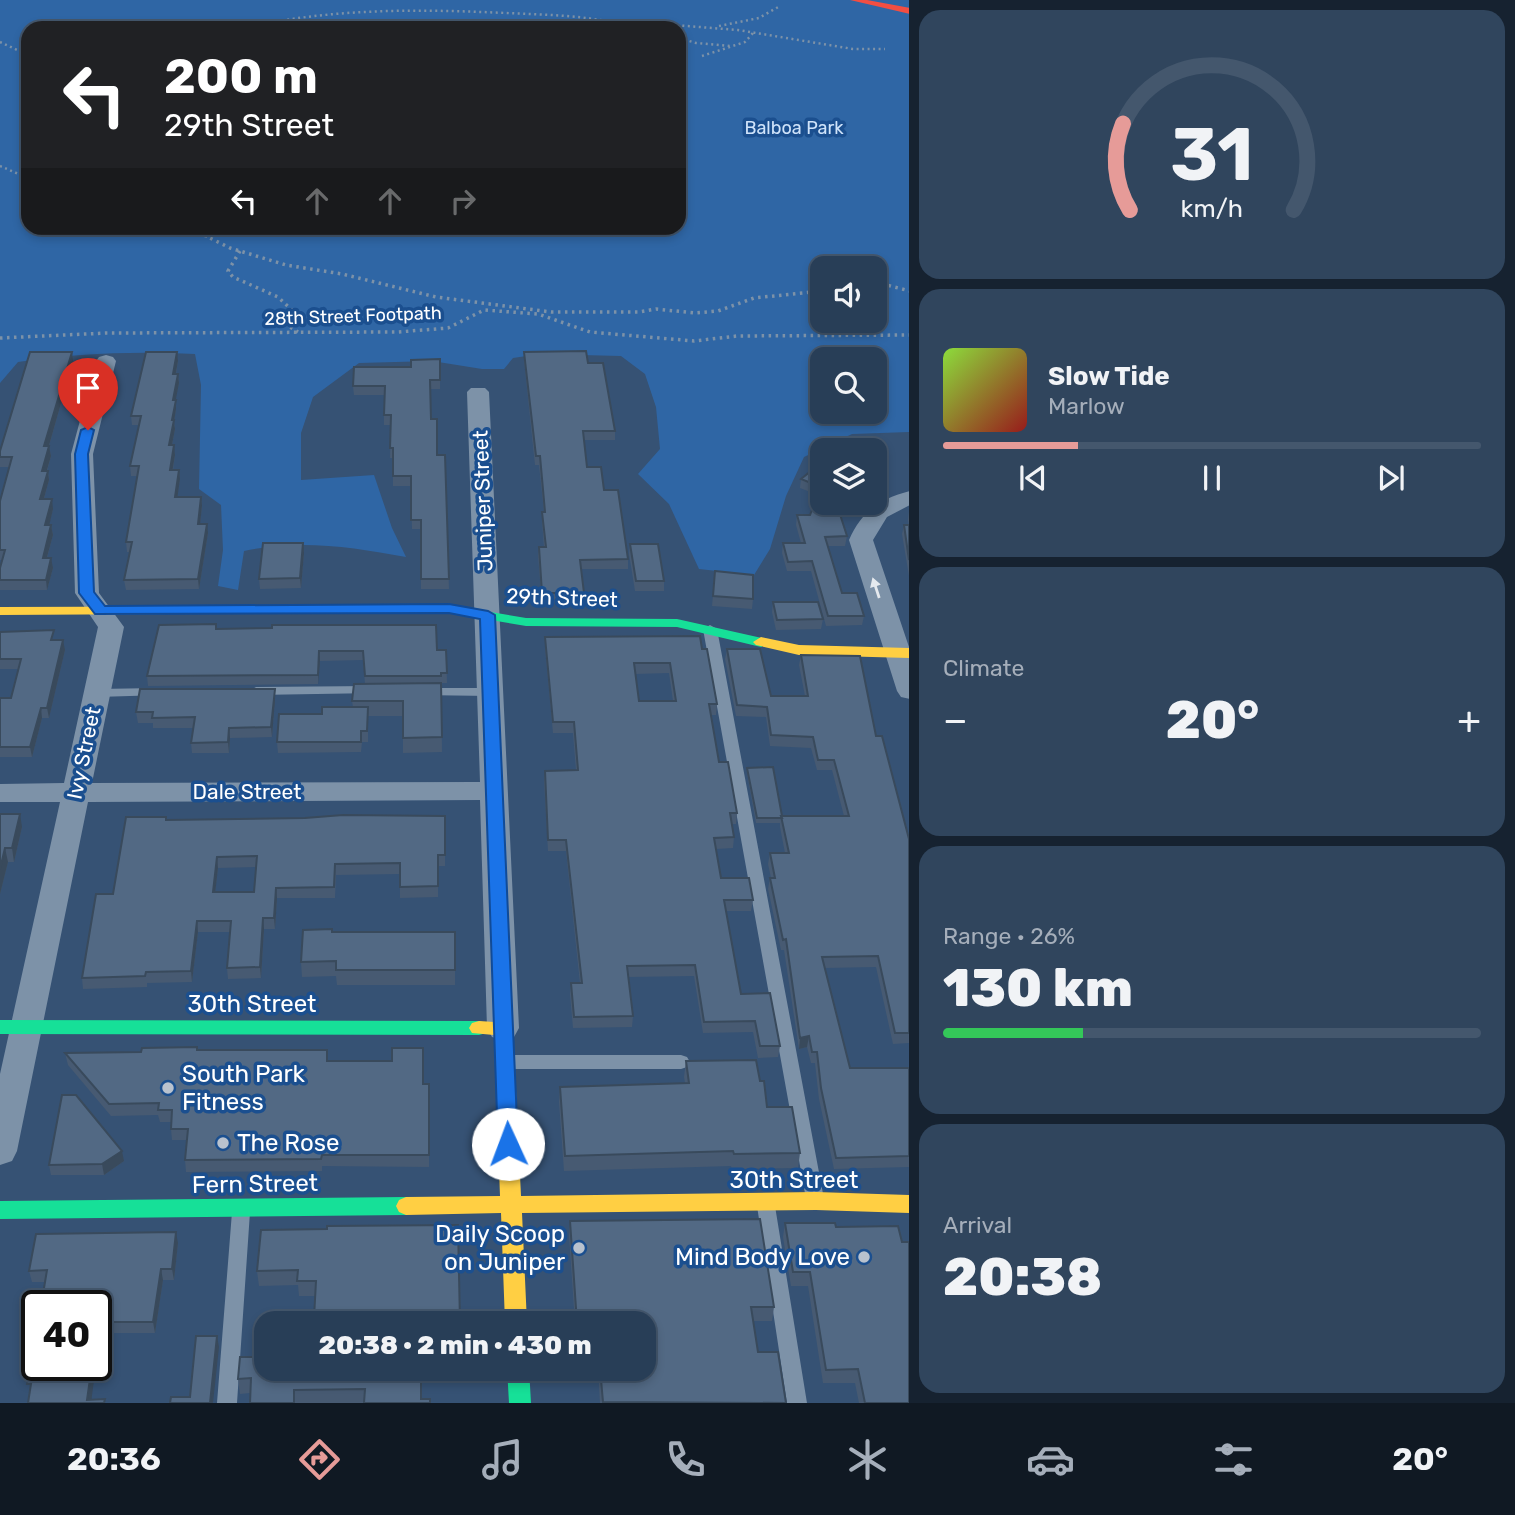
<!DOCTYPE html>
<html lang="en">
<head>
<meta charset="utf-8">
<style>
	:root { --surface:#283e57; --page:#30455d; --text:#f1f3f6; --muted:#a5aeba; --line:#44576d; --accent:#e69b98 }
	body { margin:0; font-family:Rubik,sans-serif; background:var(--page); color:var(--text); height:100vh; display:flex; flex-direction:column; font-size:26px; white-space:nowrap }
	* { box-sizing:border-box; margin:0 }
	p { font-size:23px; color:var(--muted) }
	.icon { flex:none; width:38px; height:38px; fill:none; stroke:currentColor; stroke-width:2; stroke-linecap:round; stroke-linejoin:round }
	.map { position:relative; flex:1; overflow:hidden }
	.side { display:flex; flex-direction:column; gap:10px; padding:10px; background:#162230; width:606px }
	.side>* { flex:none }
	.hud { position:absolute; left:21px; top:21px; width:665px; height:214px; border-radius:21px; box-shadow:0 4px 10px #0003,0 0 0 2px var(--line); background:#202124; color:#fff; overflow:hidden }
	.controls { position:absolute; left:810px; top:256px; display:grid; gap:14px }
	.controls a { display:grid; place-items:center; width:77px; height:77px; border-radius:14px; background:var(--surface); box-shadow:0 4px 10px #0003,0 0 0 2px var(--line); font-size:35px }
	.speed { position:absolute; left:21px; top:1290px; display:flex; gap:14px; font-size:35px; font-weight:700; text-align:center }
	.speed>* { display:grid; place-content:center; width:91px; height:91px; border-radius:50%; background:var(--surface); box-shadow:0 4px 10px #0003,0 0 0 2px var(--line); line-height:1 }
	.speed .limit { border:4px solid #111; border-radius:10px; background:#fff; color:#111 }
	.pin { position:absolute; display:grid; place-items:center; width:60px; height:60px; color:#fff; margin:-72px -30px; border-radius:50% 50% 50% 0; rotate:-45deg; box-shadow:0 0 7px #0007 }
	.pin .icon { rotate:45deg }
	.me { position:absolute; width:77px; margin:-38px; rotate:358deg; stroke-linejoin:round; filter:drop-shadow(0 0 5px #0008) }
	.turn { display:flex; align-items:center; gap:24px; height:147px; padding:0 28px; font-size:32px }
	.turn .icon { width:91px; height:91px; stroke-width:2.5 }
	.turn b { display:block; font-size:49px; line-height:60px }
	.lanes { display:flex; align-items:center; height:66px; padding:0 28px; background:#0003; justify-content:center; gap:35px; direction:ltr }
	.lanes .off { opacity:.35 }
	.big { font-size:52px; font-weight:800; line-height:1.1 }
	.side .tile { flex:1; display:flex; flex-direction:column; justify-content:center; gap:10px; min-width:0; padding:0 24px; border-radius:21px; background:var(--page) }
	.side .dial { align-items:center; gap:0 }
	.dial svg { height:182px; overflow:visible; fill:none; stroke:var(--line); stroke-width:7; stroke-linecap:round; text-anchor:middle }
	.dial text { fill:var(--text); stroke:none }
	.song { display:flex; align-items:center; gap:21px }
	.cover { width:84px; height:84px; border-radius:10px; background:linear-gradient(135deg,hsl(90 70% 55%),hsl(0 70% 35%)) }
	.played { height:7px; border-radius:4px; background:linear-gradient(90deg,var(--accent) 25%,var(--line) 25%) }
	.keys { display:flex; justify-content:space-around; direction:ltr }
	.heat { display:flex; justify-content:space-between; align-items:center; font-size:38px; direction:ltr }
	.charge { height:10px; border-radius:5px; background:linear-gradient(90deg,#34c759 26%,var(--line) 0) }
	.trip { position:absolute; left:254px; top:1311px; width:402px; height:70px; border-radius:21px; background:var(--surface); box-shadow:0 4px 10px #0003,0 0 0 2px var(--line); font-weight:800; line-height:70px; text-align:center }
	.dock { display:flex; height:112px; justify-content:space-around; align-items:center; background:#101923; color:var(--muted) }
	.dock .icon { width:49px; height:49px }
	.dock .current { color:var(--accent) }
	.dock b { font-size:32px; color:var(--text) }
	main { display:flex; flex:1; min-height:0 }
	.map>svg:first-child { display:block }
	.green { fill:#2f66a5; fill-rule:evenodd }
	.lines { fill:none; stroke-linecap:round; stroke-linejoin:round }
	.path-far1 { stroke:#7d92a8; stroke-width:2.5; stroke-dasharray:2 3.5; stroke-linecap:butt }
	.path { stroke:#7d92a8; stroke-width:3.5; stroke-dasharray:2.5 4.5; stroke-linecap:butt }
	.lane { fill:#7d92a8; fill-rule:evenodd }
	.street { fill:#7d92a8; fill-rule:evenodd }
	.fast { fill:#16e098; fill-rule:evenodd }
	.slow { fill:#ffcf43; fill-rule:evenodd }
	.jam { fill:#f24e42; fill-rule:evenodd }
	.wall { fill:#475a72; fill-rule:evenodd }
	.shaded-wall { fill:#394a5c }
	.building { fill:#526984; stroke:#394a5c; stroke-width:2; fill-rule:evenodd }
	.oneway { fill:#e5e9ee }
	.route { fill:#1a73e8; stroke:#114b97; stroke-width:2 }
	.poi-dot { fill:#b9c2ce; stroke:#1b4f8f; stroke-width:2.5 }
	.labels { text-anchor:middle; stroke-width:7; stroke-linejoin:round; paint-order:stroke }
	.far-park-label { font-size:18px; fill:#cfe3fa; stroke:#1b4f8f }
	.far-street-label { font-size:18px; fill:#fff; stroke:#1b4f8f }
	.street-label { font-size:21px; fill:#fff; stroke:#1b4f8f }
	.near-street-label { font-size:24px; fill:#fff; stroke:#1b4f8f }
	.near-poi-label { font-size:24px; fill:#fff; stroke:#1b4f8f; text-anchor:start }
</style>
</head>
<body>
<main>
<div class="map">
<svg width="910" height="1403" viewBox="0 0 910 1403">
	<rect width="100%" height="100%" fill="#365274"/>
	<path class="green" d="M0,0H909V432L852,434L804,457L786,496L770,549L754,575L699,569L669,504L638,474L660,449L656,407L645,374L621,356L540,354L513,358L504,369H482L432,361L359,363L313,397L301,433V480L374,475L392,528L406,557C352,547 299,539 244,551L238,590L218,586L223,550L221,505L199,489L201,385L195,354C135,351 78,353 18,362L0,383ZM28,28H679V228H28ZM822,268H875V320H822ZM822,359H875V411H822Z"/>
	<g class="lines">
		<path class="path-far1" d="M622,21L738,30L853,49H885
			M719,26L759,18L780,6
			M244,28C331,8 418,9 506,13C549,15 593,15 634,28
			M496,28L585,20
			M679,38L696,43L730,46
			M0,42L28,55
			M702,56L745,42L753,33
			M0,166L28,178
			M191,228L208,237"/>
		<path class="path" d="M204,235L230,248L286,265L342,274L436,297L551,312H639L656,309L695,313L718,311L754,298L822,291
			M240,251L228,271L233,277L278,297L295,313L290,327L298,332
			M875,282L910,291
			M0,338L107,333L398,332L448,328L484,310L538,314L590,332L694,341L737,336L910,335"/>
		<path class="lane" d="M710,625L717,629L824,1199L822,1204L815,1207L808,1204L806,1199L703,629Z
			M372,686L379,690L377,693L256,695L249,691L256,687Z
			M158,688L165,692L163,695L97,697L90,693L97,689Z
			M424,688H490L497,692L490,696L419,695L417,692Z
			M510,1055H681L687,1057L690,1062L687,1067L681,1069H510L504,1067L501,1062L504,1057Z
			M766,1198L773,1201L775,1206L807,1403H787L757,1206L759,1201Z
			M241,1204L248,1207L250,1212L237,1403H217L232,1212L234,1207Z"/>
		<path class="street" d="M106,355L113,357L116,361L93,454L99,593L124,627L92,783L480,782L467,392L471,388H485L489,392L519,1028L514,1037L503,1040L492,1037L487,1028L480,800L88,802L17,1151L12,1161L0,1165V1074L60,802H0V784L64,783L98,627L75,593L71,454L96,361L99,357Z
			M910,491V505L887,517L873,540L910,650V699L901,697L897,691L849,540C862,511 879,499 910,491Z"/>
		<path class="fast" d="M449,605L526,618L677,619L766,639L769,642L761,647L677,627L526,626L449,613L333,614L326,610L333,606Z
			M0,1020L479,1021L486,1023L489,1028L486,1033L479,1035L0,1034Z
			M406,1197L413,1200L416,1206L413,1212L406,1215L0,1219V1201Z
			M507,1368H529L531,1403H509Z"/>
		<path class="slow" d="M333,606L338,607L340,610L338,613L0,615V607Z
			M761,637L799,645L910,648V658L799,655L756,645L753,642Z
			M479,1021L510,1023L513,1028L521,1196L816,1192L910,1195V1213L816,1210L522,1213L527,1323H505L501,1213L406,1215L399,1212L396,1206L399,1200L406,1197L500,1196L494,1035L472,1033L469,1028L472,1023Z"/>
		<path class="jam" d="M850,0H867L910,8V14Z"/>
	</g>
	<path class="wall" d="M524,352L588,363L615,431V440H584L587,467L604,490L628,559V569H581L584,593L583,602L542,603L538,556L539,547H544L542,521V512H544L539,465H535L524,360Z
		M440,359V389H431V419L437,455H445L449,589H421V529H412L411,486H393V458H390L391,425H384V395H354L353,386L411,367Z
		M73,361L49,446L51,456L47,471H48L49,480L44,499L53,509L49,525H51L53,535L47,558L53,568L47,590H0V568L2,560H0V501L9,467H0V451Z
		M178,361L176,374H178L179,383L175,400L176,409L174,422L175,429L172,445L175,455L173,470H179L180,479L177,497H201L202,506L200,524L208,533L199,589L126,590L124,580L130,552H127L126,542L138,476H131L130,466L139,425H132L131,416Z
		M822,463L847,536L845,546H828L842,593L864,616L862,625L826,626L811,571H787L782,553L783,543H801L796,525L797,515H810L818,495L800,488L801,479Z
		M909,511V576L902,534L904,525H909L908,520Z
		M303,543L304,553L301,588L260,589L259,579Z
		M630,544L664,581V591H635L629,554Z
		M715,571L753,599L752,609L712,606Z
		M773,602L823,619L821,629L776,630L772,612Z
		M217,628L437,650H446L447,683H441L442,752L403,753V716H368V742H362L361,752L278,753L277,742L322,714L353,707L352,701L365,684L363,660L320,661L318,684L148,686L147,676Z
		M0,632L55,640L65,650L49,718H42L32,757H0V698H11L18,669H0Z
		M545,637L702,649L717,704L716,715H711L719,762L737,813L736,824H732L734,837L733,848L716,849L721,878L753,900L751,911H726L741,994L780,1046L778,1057L758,1058L753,1032L703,1033L694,976L628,977L633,1016L632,1027L573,1028L570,994L571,983H580L566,851H548L544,782L545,771L576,770L573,733H553L545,648ZM669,673L673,701H639L635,674Z
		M727,649L771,696H805L799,665L801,655L876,736L909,839V1044V1043L893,1044L876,967L825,968L850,1068H909V1167L834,1169L819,1099L815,1063H811L807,1047L799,1049L784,950H781L768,889L770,878H771L768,864L770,853H785L780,827V823H756L747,773V768L782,816H844L832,770H817L811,748L770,746L766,717L736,716L725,659Z
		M275,689V699L272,737L230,738L229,753H192L191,743L193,728H153V723H138L136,712Z
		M0,814L22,827L14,862H8L0,894Z
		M445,816V866H438V897L400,898V874L336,875L335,898H277L275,929H264L261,978L228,979L227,968L230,932H198L192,982L147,983V987L83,989L82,978L166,820ZM256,867L254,892H215L218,868Z
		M332,932H455V985H337L336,976L302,977L301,962Z
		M197,1047L198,1050L328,1061L423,1084H429V1167L322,1166V1171L186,1172L185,1160L187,1140H172L171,1129V1122H160L158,1115L111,1116L68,1065L65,1053L141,1052Z
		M686,1061L760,1081L767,1107L800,1153L798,1168L732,1169L731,1166L564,1171L559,1102L560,1087L685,1083L684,1077Z
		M124,1161L104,1175H51L49,1165Z
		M570,1221L774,1307L772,1321H753L758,1352L786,1403H600L598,1368H644V1323H575L569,1235Z
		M785,1223L836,1227L902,1242L909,1403H859L855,1383H823L808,1286H791L783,1237Z
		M458,1225L460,1323H266V1368H421L422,1399H430V1403H250V1393L240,1394L238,1379L240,1357H256L259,1318H314L315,1296H299L298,1285L259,1286L257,1271L261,1230L327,1229V1226Z
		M178,1243L174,1280H163L155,1333H100L45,1282H32L29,1271Z"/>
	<path class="shaded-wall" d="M72,352L73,361L46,456L44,446Z
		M177,352L178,361L174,383L173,374Z
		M178,374L179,383L174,409L173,400Z
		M176,400V409L174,422L175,429L170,455L169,445L172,420Z
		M174,445L175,455L171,479L170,470Z
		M49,446L51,456L44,480L42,471Z
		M179,470L180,479L176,507L175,497Z
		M48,471L49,480L41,509L40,499Z
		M201,497L202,506L199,534L198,524Z
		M52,499L53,509L47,535L45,525Z
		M207,524L208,533L199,589L198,579Z
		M51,525L53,535L44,568L43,558Z
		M303,543L304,553L301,588L300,578Z
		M51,558L53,568L47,590L46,580Z
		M63,640L65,650L49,718L47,708Z
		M319,651L320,661L318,684V675Z
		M275,689V699L272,737L271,727Z
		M41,708L42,718L32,757L30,747Z
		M229,728L230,738L229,753L228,742Z
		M20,814L22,827L14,862L12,848Z
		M5,848L8,862L0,894V869Z
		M217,857L218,868L214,903L213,892Z
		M276,888L277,898L275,929L274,918Z
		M263,918L264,929L261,978L260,967Z
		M197,921L198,932L192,982L191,971Z
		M809,1036L807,1047L799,1049L800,1038Z
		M122,1151L124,1161L104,1175L102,1164Z
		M176,1232L178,1243L174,1280L172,1269Z
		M161,1269L163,1280L155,1333L153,1322Z
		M98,1322L100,1333L96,1363V1336Z
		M217,1336L219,1347L213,1403H210Z
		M92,1365H96L91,1403L87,1400Z"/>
	<path class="building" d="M586,351L588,363H603L615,431H583L587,467H601L604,490H618L628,559L580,560L584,593H542L539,547H546L542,512H545L540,456H536L524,352Z
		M30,352H72L44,446H49L42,471H48L40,499H52L45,525H51L43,558H51L46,580H0V568L5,550H0V501L12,457H0V451Z
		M146,352H177L173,374H178L173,400H176L172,420H174L169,445H174L170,470H179L175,497H201L198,524H207L198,579L124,580L132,542H126L139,466H130L141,416H131Z
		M440,359V380H430L431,419H437V455H445L449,579H421V520H411V476H393V448H390L391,415H384L385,386H353L354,367H411V360Z
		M821,463H822V502H836L847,536L825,537L842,593H857L864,616H828L812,561L788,562L783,543H805L797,515H810L821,487L801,479Z
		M904,525H909V560Z
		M263,543H303L300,578L259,579Z
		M630,544H658L664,581H636Z
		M715,571L753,575V599L713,596Z
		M773,602H818L823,619L777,620Z
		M216,624V629L272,628V625H436L437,650H446L447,673H441V676H365L363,651H319L318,675L147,676L159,625Z
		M54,630L51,640H63L47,708H41L30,747H0V698H11L21,659H0V632Z
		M700,636L702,649H707L717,704H709L719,762H728L737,813H730L734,837L714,838L721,878H749L753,900H724L741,994L770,993L780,1046H760L755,1021L704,1022L695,965L627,966L633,1016L574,1017L571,983H582L566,840H548L545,771L578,770L574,722H553L545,637ZM634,663H670L676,701H639Z
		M727,649H760L771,696H808L801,655L860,656L876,736H882L909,839V1033H895L878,956L822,957L850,1068H909V1156L836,1158L821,1088L817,1052H812L809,1036L800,1038L786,939L783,940L770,878H775L770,853H789L781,816H849L834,760H818L813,737L771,735L767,707L737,705Z
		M441,683L442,737L403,738V701H352L354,684Z
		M140,689H275L271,727L229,728L228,742L191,743L195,717L152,718L153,712H136Z
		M322,707H368L367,731H361V742H277L279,714H322Z
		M773,767L782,816H781L782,818H757L747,768Z
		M0,814H20L12,848H5L0,869Z
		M343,815L445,816V855H438V886L400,887V863L335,864L334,887L276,888L274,918H263L260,967L227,968L231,921H197L191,971L146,972L145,976L82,978L96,894H113L126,817H166V820L305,818ZM257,856L254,892H213L217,857Z
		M332,929V932H455V970H336V961L301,962L303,930Z
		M197,1047V1050H327V1061H392V1048H423V1084H429V1155H322L321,1159L185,1160L188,1129H171L172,1110H158L159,1103L109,1104L65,1053L141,1052L142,1048Z
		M756,1060L760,1081H764L767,1107H792L800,1153L734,1154L733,1151L565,1156L560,1087L689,1083L686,1061Z
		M62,1095H76L122,1151L102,1164L49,1165Z
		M760,1219L774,1307H751L758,1352H778L786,1403L603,1402L600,1368H644V1323H577L570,1221Z
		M785,1223H835L836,1227L898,1226L902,1242H909V1403H865L858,1369L826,1370L810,1272H793Z
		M458,1225L460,1323H266V1368H421V1399H430V1403H364L365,1389L294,1390V1403H250L251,1378L238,1379L240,1357H256L259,1318H314L316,1281H297L298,1270L257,1271L261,1230L327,1229V1226Z
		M176,1232L172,1269H161L153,1322H98L96,1336V1306H41L47,1270L29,1271L36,1234Z
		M37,1329V1365H92L87,1400L105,1399L104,1403H28L31,1384H27Z
		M196,1336H217L210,1403H170L171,1397H190Z"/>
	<defs><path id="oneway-solid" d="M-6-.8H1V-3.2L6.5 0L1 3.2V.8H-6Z" transform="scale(1.75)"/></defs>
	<use class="oneway" href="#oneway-solid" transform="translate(876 588) rotate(-108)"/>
	<path class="route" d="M88,427L94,430L88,454L94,592L105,606L449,604L488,611L495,615L518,1144L515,1150L508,1152L501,1150L498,1144L480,619L449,613L95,614L79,593L75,454L81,430Z"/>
	<g class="poi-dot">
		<circle cx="168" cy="1088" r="7"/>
		<circle cx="223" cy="1143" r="7"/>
		<circle cx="579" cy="1248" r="7"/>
		<circle cx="864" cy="1257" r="7"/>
	</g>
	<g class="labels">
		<g class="far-park-label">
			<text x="794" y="134">Balboa Park</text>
		</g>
		<g class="far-street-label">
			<text transform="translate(353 316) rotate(-2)" y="6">28th Street Footpath</text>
		</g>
		<g class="street-label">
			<text transform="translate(483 501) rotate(-92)" y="7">Juniper Street</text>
			<text transform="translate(562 598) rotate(2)" y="7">29th Street</text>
			<text transform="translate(84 753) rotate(-78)" y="7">Ivy Street</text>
			<text x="247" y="799">Dale Street</text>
		</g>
		<g class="near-street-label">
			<text x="252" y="1012">30th Street</text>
			<text x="794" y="1188">30th Street</text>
			<text transform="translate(255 1184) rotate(-1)" y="8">Fern Street</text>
		</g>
		<g class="near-poi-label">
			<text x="182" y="1082">South Park<tspan x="182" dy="28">Fitness</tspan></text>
			<text x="237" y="1151">The Rose</text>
			<text x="565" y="1242" text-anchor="end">Daily Scoop<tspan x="565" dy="28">on Juniper</tspan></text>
			<text x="850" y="1265" text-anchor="end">Mind Body Love</text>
		</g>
	</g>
</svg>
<div class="controls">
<a><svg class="icon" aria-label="sound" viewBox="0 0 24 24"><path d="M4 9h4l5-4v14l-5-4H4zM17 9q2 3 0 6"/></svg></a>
<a><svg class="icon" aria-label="search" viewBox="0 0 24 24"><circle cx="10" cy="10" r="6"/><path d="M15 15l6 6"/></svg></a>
<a><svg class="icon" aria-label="layers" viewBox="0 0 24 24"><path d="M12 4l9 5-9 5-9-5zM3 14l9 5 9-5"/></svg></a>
</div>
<div class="speed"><div class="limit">40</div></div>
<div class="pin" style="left:88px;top:430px;background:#d93025"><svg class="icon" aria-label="arrive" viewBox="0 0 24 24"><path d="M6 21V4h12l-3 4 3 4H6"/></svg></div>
<svg class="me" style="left:508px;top:1144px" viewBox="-20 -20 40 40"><circle r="19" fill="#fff"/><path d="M0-13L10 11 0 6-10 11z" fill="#1a73e8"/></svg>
<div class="trip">20:38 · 2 min · 430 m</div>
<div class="hud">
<div class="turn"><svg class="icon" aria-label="left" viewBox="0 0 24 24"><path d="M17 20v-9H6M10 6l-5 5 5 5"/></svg><div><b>200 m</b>29th Street</div></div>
<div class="lanes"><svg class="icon" aria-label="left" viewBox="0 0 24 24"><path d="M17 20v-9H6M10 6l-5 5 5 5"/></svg><svg class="icon off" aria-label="ahead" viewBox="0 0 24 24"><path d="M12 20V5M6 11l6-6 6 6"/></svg><svg class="icon off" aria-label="ahead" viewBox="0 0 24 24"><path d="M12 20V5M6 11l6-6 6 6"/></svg><svg class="icon off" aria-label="right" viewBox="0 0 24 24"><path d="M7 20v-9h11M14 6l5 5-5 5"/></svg></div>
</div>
</div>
<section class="side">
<div class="tile dial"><svg viewBox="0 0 100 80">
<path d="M14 69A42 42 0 1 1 86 69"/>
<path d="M14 69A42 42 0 0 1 11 31" stroke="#e69b98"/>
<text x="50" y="56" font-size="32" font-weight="700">31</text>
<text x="50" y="72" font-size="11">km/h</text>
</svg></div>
<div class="tile">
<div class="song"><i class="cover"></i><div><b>Slow Tide</b><p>Marlow</p></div></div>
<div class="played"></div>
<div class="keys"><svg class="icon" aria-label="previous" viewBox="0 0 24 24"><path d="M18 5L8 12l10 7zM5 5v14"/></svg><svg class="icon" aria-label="pause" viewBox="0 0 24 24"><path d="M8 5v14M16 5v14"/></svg><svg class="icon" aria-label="next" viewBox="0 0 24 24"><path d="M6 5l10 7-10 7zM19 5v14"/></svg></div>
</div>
<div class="tile"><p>Climate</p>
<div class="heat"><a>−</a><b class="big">20°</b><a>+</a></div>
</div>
<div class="tile"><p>Range · 26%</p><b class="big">130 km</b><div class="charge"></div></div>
<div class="tile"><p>Arrival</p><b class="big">20:38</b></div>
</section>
</main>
<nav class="dock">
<b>20:36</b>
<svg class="icon current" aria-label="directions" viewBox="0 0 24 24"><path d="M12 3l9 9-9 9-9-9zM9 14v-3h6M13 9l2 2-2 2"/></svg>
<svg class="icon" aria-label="music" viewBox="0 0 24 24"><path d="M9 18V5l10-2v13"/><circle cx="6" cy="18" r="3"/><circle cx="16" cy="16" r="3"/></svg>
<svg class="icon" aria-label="phone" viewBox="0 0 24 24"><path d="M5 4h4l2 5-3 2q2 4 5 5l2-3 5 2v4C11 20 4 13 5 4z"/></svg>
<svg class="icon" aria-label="climate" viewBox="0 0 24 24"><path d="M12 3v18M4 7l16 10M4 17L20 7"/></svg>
<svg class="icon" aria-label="car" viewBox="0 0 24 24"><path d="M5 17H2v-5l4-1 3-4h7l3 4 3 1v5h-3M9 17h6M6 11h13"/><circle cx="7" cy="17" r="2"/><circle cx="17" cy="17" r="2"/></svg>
<svg class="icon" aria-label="filters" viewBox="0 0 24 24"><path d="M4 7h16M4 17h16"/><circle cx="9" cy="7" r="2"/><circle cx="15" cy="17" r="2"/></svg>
<b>20°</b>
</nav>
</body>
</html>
